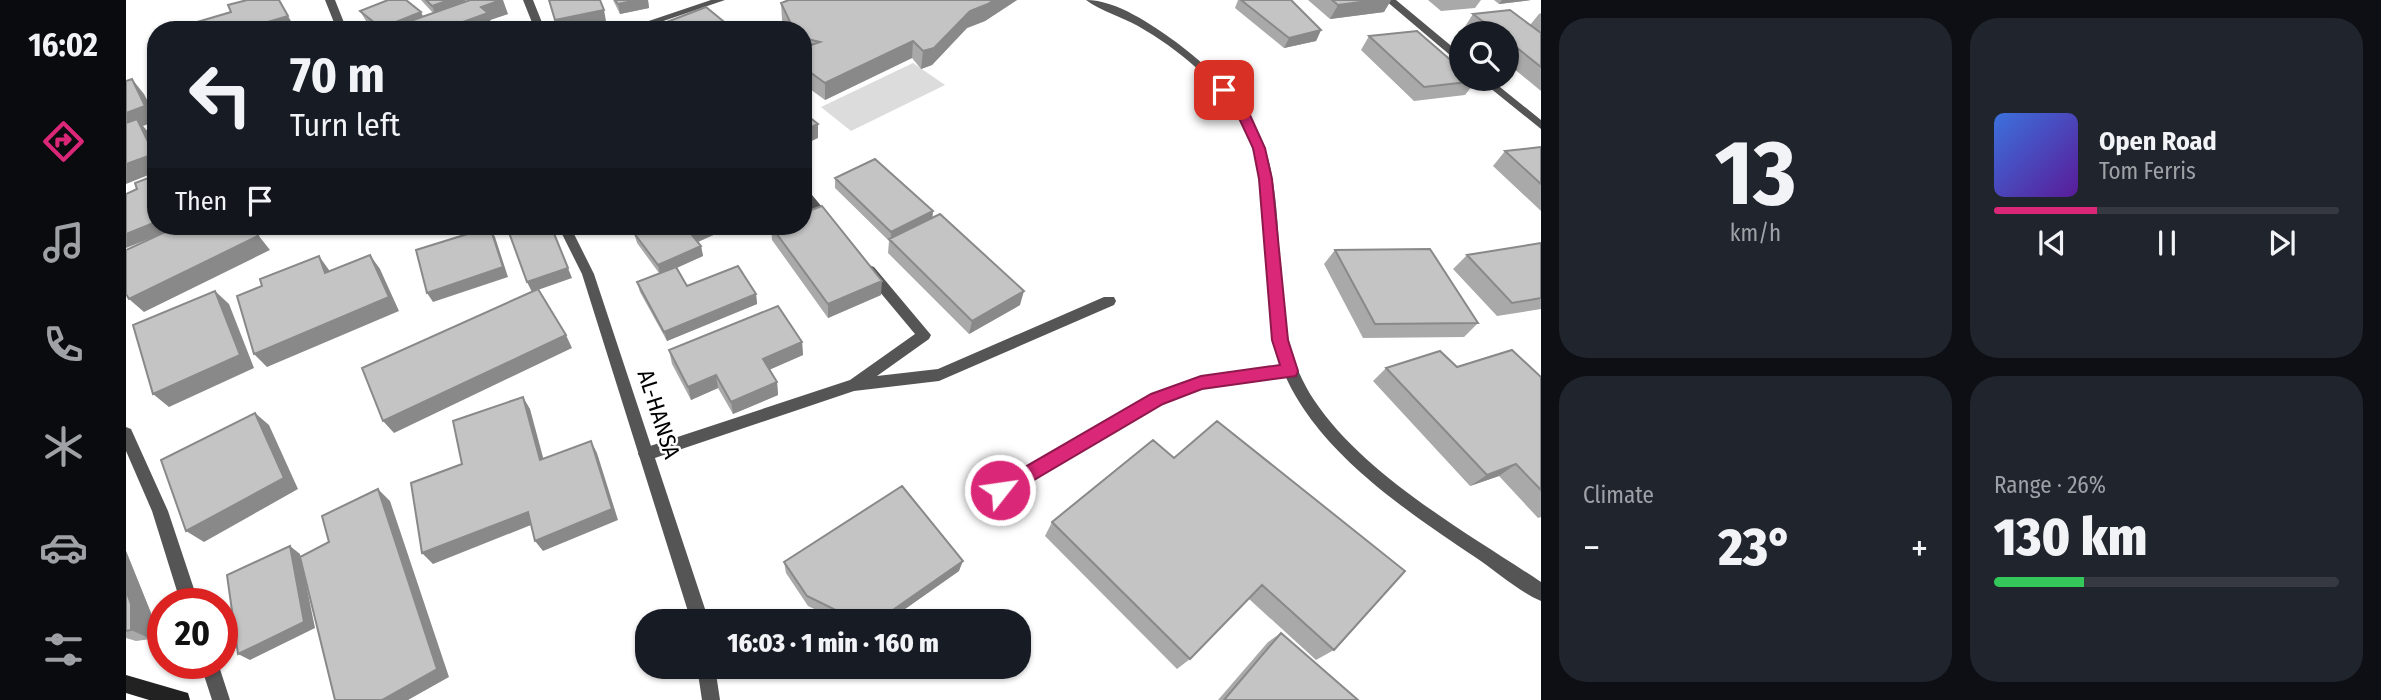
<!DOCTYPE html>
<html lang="en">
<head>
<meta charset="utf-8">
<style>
	:root { --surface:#171b24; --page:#20242c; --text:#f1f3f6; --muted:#9ea1a6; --line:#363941; --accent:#db2777 }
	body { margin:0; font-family:"Fira Sans Condensed",sans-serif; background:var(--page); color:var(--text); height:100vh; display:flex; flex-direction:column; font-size:26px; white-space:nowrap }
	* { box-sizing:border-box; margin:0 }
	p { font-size:23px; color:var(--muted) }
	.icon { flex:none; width:38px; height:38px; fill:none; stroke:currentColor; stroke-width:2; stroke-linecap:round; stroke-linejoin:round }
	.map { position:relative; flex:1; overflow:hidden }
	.drawer { display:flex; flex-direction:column; gap:18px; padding:18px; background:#0d0f14; width:840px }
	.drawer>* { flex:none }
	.guide { position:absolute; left:21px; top:21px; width:665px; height:214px; border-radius:28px; box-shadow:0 2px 5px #0004; background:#171b24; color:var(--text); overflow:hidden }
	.tools { position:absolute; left:1323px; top:21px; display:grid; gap:14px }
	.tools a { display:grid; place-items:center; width:70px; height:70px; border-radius:50%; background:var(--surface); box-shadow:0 2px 5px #0004; font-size:35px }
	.speed { position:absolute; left:21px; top:588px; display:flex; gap:14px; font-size:35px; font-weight:700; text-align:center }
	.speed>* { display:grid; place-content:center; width:91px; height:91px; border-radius:50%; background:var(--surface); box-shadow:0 2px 5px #0004; line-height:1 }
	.speed .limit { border:10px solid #d22; background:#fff; color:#111 }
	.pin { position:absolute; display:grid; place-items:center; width:60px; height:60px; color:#fff; margin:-30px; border-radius:14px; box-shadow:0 4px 10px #0006 }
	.me { position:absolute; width:77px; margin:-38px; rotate:60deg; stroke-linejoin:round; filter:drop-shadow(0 0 5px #0008) }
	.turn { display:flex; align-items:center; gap:24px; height:147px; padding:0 28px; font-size:32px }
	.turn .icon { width:91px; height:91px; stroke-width:2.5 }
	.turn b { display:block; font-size:49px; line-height:60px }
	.then { display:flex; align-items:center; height:66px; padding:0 28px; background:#0003; gap:14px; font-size:26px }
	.big { font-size:52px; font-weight:800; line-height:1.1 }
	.drawer .tile { flex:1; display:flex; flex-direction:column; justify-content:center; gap:10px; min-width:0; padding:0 24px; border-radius:28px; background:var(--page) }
	.drawer .dial { align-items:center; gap:0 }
	.dial b { font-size:91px; line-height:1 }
	.song { display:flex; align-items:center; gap:21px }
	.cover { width:84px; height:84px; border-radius:10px; background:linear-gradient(135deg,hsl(220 70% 55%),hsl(270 70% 35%)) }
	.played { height:7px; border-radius:4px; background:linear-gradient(90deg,var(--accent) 30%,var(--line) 30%) }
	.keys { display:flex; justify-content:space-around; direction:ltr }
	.heat { display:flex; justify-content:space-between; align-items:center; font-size:38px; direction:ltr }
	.charge { height:10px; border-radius:5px; background:linear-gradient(90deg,#34c759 26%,var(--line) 0) }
	.drawer .tiles { flex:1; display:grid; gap:18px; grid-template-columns:repeat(2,1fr) }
	.trip { position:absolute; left:509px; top:609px; width:396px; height:70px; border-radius:28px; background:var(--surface); box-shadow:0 2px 5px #0004; font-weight:800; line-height:70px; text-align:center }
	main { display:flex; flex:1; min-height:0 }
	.menu { display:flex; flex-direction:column; width:126px; justify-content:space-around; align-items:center; background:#090b0e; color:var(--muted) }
	.menu .icon { width:49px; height:49px }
	.menu .selected { color:var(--accent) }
	.menu b { font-size:32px; color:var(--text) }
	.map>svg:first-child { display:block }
	.green { fill:#dcdcdc }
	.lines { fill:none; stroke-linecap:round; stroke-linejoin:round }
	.lane { fill:#555; fill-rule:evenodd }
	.street { fill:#555; fill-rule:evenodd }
	.secondary { fill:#222; fill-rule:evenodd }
	.wall { fill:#a9a9a9 }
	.shaded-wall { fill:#898989 }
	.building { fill:#c4c4c4; stroke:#898989; stroke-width:2 }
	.route { fill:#db2777; stroke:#8e194d; stroke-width:2 }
	.labels { text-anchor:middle; stroke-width:5; stroke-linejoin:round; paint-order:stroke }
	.street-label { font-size:23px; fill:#000; stroke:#fff }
</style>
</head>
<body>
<main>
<nav class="menu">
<b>16:02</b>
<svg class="icon selected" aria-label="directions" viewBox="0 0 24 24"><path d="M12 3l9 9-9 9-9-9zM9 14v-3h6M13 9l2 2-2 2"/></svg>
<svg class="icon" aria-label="music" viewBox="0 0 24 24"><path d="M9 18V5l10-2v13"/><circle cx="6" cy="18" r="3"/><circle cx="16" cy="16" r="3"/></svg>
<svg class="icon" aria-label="phone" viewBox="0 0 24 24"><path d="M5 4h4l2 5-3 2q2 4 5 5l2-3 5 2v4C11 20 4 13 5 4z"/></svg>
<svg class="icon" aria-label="climate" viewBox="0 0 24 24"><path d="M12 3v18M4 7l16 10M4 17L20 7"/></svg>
<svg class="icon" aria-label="car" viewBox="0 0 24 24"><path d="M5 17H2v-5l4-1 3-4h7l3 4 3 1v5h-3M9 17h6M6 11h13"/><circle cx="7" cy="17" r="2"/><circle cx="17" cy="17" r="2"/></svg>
<svg class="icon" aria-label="filters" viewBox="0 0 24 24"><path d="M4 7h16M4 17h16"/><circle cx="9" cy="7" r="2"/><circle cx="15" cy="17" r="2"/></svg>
</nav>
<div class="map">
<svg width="1415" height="700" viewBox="0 0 1415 700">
	<rect width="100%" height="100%" fill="#fff"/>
	<path class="green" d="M787,63L819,85L725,131L695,107Z"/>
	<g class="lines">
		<path class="lane" d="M677,188L681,189L707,220L709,223L707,226H699L677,200Z
			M743,265L748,267L805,335L803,339L751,376L812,369L978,297H988L990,301L988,305L813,381L728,391L520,461L515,459L512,454L515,449L724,380L789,334L738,273L737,270Z
			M1164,365L1169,367L1171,371L1169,375L1164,377L1076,388L1036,403L880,495L874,497L868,495L866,490L868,485L1026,395L1075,376Z"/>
		<path class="street" d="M199,0H209L221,30H211Z
			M397,0H407L419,30H409Z
			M585,0H599L511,30H496Z
			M960,0C991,0 1026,25 1050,42C1091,73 1130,112 1143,162C1153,203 1152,247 1156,289C1159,330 1165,365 1188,400C1239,476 1340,532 1415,582V601C1392,591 1370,571 1349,557C1270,504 1161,432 1146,331C1137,262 1149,185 1115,123C1093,82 1052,49 1012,26C996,17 975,11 960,0Z
			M1259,0H1270L1335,54V62L1331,61Z
			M1353,79H1364L1415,120V129Z
			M432,226H444L468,274L583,621H565L456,274Z
			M0,427L5,429L42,511L73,604H55L26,511L0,451Z
			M74,663H92L104,700H86Z
			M571,667H589L594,700H576Z"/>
		<path class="secondary" d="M0,675L55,691L62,693L64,700H23L0,693Z"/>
	</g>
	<path class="wall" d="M295,0H339L340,2L382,14L364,20L367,27L360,30H250L240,21L234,11L297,16L307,13Z
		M487,0H522L523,8L494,14Z
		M663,0H891L859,21L841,28L806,65L795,69L786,58L699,100L677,84V30H660L656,20L655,3Z
		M1112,0H1165L1195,30L1190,41L1158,48L1109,8Z
		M1182,0H1265L1258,12L1204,19Z
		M1302,0H1355L1349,8L1315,11Z
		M1368,0H1405L1373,4Z
		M1415,13V91L1381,63V33H1344L1338,28L1347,14L1404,25L1413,14Z
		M1243,36L1350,81L1339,95L1288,101L1235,50Z
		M1415,147V211L1367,166L1379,151Z
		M709,178L807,211L806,218L894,305L843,334L762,253L763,241L709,188Z
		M525,226H595L596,231L572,242L575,246L577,256L551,268L561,286L630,294L631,304L541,341L514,292L511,282L533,273L511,243L508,233Z
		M645,226L755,295L702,318L646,240Z
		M1415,243V309L1371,316L1327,269L1341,255Z
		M1209,250L1352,323L1338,337L1237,338L1198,264Z
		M676,342L677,355L643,370L651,382L652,395L607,414L592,388L565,400L546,364L543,350Z
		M1331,367L1415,377V517L1412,518L1373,476L1344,486L1247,381L1260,368Z
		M1027,440L1208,650L1190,660L1123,599L1064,659L1051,669L919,536L926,522Z
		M0,551L25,613V639L10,641L0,638Z
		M658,562L833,571L762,621H713L682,606L660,573Z
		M1155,633L1232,700H1092L1142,642Z"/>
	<path class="shaded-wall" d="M153,0L170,30H114Z
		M323,0H339L341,5L310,16L306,6Z
		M375,0H377L382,14L364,20L367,27L360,30H315L355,7Z
		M511,0H522L523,8L494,14L492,4Z
		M868,0H891L859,21L841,28L806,65L795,69L797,51L844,11Z
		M1249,0H1265L1258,12L1204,19L1212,5Z
		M1376,0H1405L1373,4Z
		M478,10L480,21L432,30L429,20Z
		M295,12L300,22L280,30H256L255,28Z
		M1195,30L1190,41L1158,48L1163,38Z
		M787,41L786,58L699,100V83Z
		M6,79L18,94L30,117V121L17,126L24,134L30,146V172L0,184V113Z
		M692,124V138L677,145V131Z
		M807,211L806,221L765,240V232Z
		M30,222V226H55L0,248V234Z
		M124,226H125L144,250L18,312L3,299Z
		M301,226H310L304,231Z
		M584,226H595L596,231L567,244L565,234Z
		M364,227L369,237L382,277L307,302L301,293Z
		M575,246L577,256L534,275L532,265Z
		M244,255L254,269L273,311L141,367L128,354Z
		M193,256L203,270L210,287L199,273Z
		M442,268L446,278L406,292L401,282Z
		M756,281L755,295L702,318V304Z
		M89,291L103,304L128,368L43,407L27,394Z
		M898,291L894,305L843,334L846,321Z
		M630,294L631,304L541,341L538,332Z
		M440,335L446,348L268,433L257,421Z
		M676,342L677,355L638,372L637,359Z
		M590,375L592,388L565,400L562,387Z
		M651,382L652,395L607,414L605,402Z
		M397,397L404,409L421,472L414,460Z
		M129,413L143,425L172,489L78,542L60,531Z
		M465,441L471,453L492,520L417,551L409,541Z
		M1390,464L1373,476L1344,486L1361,475Z
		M252,489L264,501L323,677L282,700H256Z
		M402,512L410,523L307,564L296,553Z
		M164,546L174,554L189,628L124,660L112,654Z
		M0,551L25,613V639L5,630L0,590Z
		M837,561L833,571L762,621H751Z"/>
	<path class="building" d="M121,0H153L162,16L114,30H44L105,12L102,5Z
		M262,0H280L295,12L255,28L234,11Z
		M300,0H323L306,6Z
		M344,0H375L355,7L362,13L315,30H259Z
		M423,0H474L478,10L429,20Z
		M489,0H511L492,4Z
		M663,0H868L862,4L844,11L808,48L797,51L787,41L699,83L677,67V48L694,42L677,38V30H668L655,3Z
		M1115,0H1165L1195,30L1163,38Z
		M1206,0H1249L1212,5Z
		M580,7L608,30H520Z
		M1384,10L1415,33V67L1381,40V33H1372L1347,14Z
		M391,24L394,30H370Z
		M1291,31L1335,69V79H1347L1350,81L1298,87L1243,36Z
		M6,79L19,106L0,113V81Z
		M677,112L692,124L677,131Z
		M11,119L28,154L0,164V123Z
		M1415,147V184L1379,151Z
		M749,159L807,211L765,232L709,178Z
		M30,175V222L0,234V194L11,189L9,183Z
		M696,206L756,281L702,304L645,226H677V213Z
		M814,214L898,291L846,321L763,239Z
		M52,226H124L132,236L3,299L0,294V250Z
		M384,226H425L442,268L401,282L381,227Z
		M525,226H584L565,234L575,246L532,265L508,233Z
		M364,227L377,267L301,293L290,250Z
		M1415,243V298L1386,303L1341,255Z
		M1304,249L1352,323L1249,324L1209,250Z
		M244,255L263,297L128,354L111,296L136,286L134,279L193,256L199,273Z
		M612,266L630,294L538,332L511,282L550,267L561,286Z
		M412,289L440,335L257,421L236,368Z
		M89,291L114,355L27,394L7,325Z
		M652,306L676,342L637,359L651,382L605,402L590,375L562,387L543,350Z
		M1386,350L1415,377V490L1390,464L1361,475L1260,368L1314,351L1331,367Z
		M397,397L414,460L465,441L486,509L409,541L402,512L296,553L285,483L336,464L327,421Z
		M129,413L158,478L60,531L35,460Z
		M1091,421L1279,571L1208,650L1136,585L1064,659L926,522L1027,440L1048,458Z
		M776,486L837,561L751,621H732L681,596L658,562Z
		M252,489L311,669L256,700H209L174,557L203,542L196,516Z
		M164,546L178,622L112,654L101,575Z
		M0,590L5,604V630L0,631Z
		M1155,633L1232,700H1098Z"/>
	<path class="route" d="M1094,88H1102L1124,115L1139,148L1146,179L1162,340L1172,371L1170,376L1076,389L1037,404L881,496H868L865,490L868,485L1025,394L1075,376L1154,365L1146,340L1133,179L1127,148L1112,116L1092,90Z"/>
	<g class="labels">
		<g class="street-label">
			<text transform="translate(533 414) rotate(72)" y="8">AL-HANSA</text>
		</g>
	</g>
</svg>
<div class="tools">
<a><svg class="icon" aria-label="search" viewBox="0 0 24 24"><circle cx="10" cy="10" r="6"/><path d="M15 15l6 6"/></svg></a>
</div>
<div class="speed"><div class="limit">20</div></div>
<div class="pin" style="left:1098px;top:90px;background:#d93025"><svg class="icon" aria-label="arrive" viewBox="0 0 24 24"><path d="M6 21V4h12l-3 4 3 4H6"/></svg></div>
<svg class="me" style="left:874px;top:490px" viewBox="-20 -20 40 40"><circle r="17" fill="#db2777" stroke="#fff" stroke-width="3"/><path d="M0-11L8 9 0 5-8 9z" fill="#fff"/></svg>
<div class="trip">16:03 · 1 min · 160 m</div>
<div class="guide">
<div class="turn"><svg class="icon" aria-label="left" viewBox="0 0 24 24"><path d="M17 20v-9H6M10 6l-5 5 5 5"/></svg><div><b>70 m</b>Turn left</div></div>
<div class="then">Then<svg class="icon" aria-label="arrive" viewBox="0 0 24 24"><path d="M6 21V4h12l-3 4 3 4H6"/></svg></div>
</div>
</div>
<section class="drawer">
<div class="tiles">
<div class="tile dial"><b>13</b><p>km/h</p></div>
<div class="tile">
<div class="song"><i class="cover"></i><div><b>Open Road</b><p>Tom Ferris</p></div></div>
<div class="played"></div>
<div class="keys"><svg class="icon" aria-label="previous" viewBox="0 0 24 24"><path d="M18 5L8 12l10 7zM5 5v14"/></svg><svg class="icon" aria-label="pause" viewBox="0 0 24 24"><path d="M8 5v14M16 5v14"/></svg><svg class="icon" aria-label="next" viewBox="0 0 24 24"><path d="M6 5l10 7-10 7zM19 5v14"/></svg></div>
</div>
<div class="tile"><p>Climate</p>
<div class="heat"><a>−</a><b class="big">23°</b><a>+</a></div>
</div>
<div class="tile"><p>Range · 26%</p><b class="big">130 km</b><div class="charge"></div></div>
</div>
</section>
</main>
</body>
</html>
